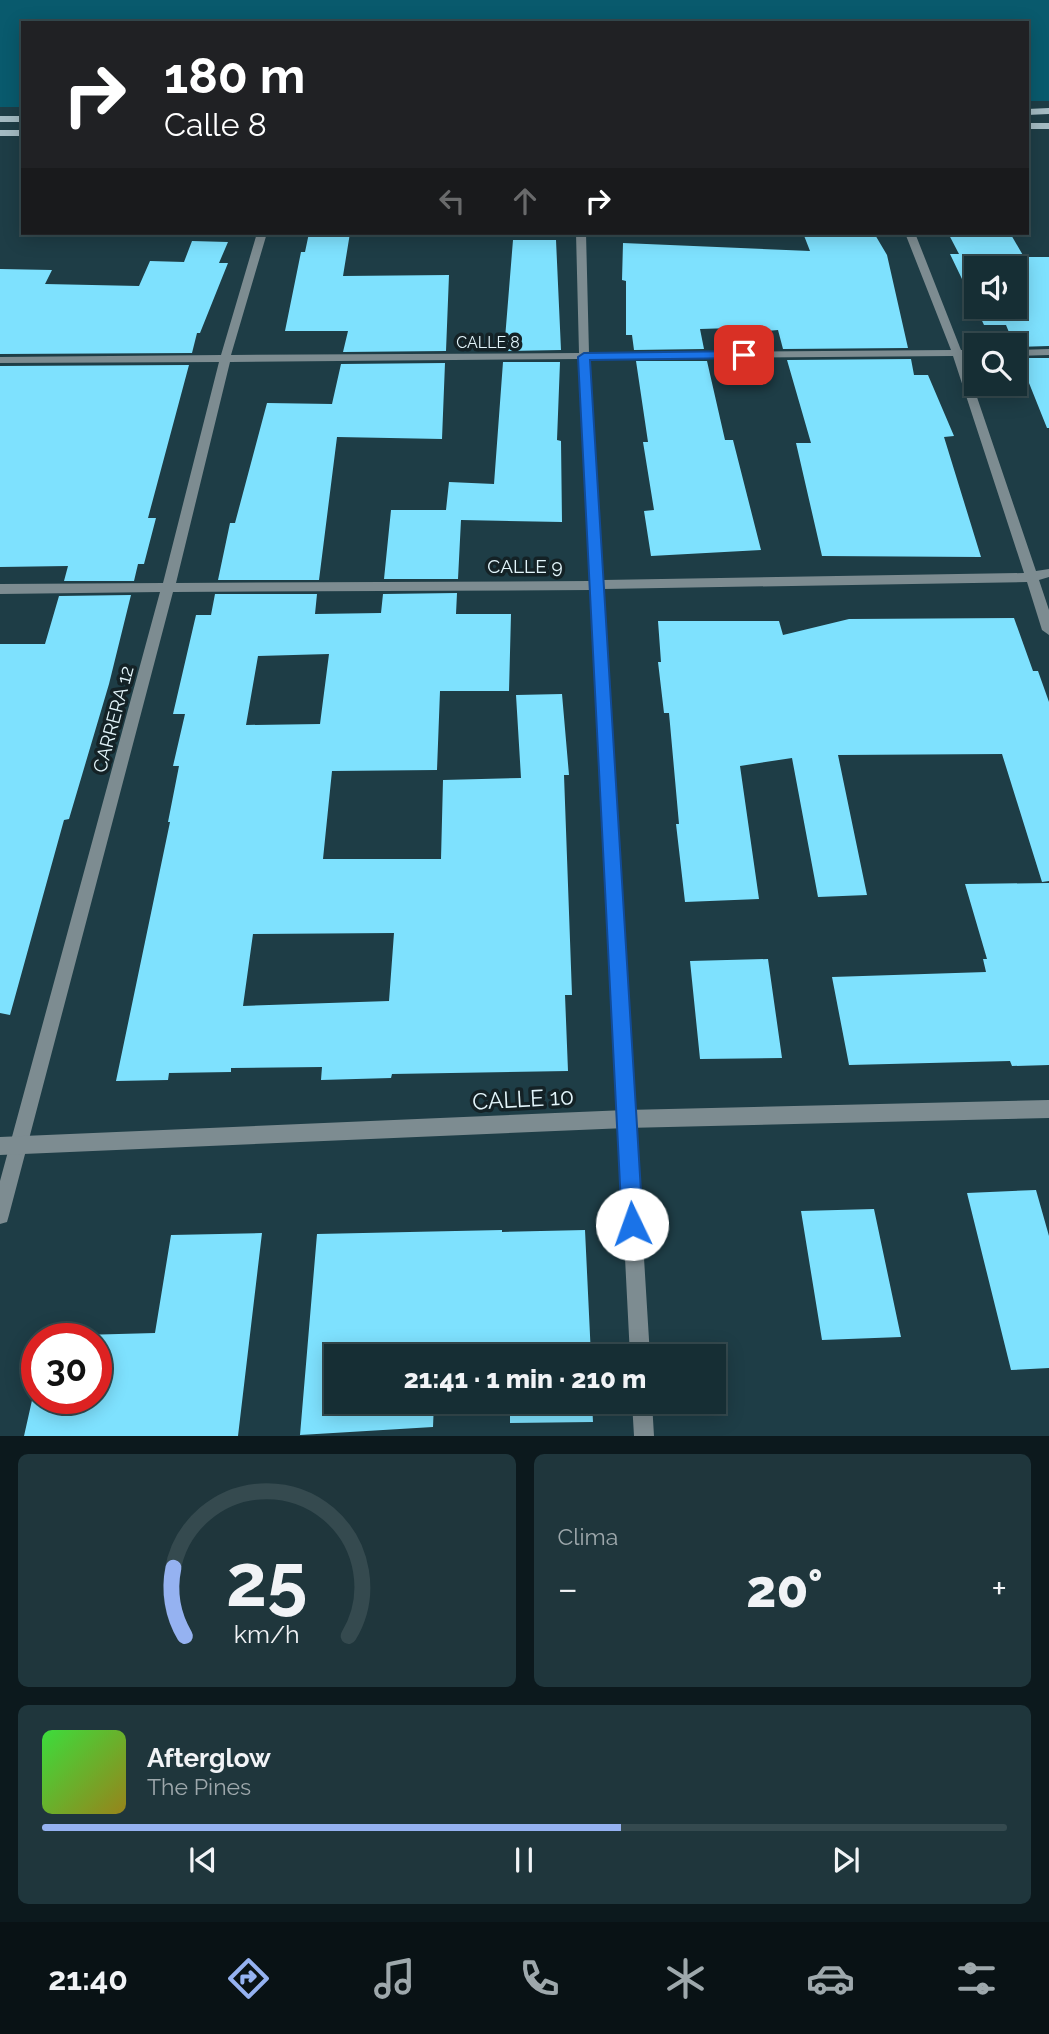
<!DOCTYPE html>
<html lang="es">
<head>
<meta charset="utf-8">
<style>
	:root { --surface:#162e34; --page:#1f363c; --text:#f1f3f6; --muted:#9ea8ac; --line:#354a4f; --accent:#95b2f1 }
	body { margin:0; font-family:Raleway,sans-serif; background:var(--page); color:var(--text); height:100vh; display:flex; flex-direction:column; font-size:26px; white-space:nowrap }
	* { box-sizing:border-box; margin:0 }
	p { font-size:23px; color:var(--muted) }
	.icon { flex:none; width:38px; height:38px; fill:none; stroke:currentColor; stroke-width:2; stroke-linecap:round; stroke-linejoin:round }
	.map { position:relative; height:1436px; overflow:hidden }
	.details { display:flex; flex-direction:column; gap:18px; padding:18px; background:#0c191d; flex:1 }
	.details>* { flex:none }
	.banner { position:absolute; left:21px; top:21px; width:1008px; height:214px; border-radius:0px; box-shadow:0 4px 18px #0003,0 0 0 2px var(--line); background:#202124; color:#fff; overflow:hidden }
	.tools { position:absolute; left:964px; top:256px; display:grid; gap:14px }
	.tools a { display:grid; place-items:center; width:63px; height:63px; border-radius:0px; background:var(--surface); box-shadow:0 4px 18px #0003,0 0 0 2px var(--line); font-size:35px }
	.speed { position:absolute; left:21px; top:1323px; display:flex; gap:14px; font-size:35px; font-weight:700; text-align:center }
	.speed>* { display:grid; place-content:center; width:91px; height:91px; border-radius:50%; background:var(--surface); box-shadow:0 4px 18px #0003,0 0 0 2px var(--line); line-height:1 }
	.speed .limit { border:10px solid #d22; background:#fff; color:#111 }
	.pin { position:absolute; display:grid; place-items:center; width:60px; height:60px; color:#fff; margin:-30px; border-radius:14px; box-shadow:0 4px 10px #0006 }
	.me { position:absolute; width:77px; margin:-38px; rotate:357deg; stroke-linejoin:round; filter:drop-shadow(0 0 5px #0008) }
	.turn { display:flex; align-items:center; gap:24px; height:147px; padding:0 28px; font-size:32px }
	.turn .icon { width:91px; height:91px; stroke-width:2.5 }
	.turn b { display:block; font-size:49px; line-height:60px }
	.lanes { display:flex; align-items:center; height:66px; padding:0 28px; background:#0003; justify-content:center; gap:35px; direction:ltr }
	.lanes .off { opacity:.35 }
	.big { font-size:52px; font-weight:800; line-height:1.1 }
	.details .tile { flex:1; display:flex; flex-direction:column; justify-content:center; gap:10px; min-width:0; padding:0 24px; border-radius:10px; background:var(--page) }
	.details .dial { align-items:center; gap:0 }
	.dial svg { height:182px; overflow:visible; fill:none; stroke:var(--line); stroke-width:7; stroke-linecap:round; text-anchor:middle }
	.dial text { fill:var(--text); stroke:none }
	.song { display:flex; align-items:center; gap:21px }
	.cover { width:84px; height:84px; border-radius:10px; background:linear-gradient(135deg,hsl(120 70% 55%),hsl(50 70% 35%)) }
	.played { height:7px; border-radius:4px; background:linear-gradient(90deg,var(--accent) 60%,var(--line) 60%) }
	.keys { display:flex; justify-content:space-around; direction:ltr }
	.heat { display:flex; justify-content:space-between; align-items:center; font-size:38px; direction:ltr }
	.details .tiles { flex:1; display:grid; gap:18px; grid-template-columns:1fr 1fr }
	.tile:last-child { grid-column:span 2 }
	.trip { position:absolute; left:324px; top:1344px; width:402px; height:70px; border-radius:0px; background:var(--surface); box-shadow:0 4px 18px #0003,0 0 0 2px var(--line); font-weight:800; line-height:70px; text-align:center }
	.dock { display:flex; height:112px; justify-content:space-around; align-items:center; background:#091215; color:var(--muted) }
	.dock .icon { width:49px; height:49px }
	.dock .selected { color:var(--accent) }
	.dock b { font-size:32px; color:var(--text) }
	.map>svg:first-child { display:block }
	.green { fill:#095a6d }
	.building { fill:#7ee1fe; fill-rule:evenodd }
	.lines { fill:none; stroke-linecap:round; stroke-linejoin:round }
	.minor { fill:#7d8c91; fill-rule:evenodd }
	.tertiary { fill:#7d8c91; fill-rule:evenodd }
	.secondary { fill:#a4bbc3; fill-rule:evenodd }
	.route { fill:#1a73e8; stroke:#114b97; stroke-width:2 }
	.labels { text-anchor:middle; stroke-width:7; stroke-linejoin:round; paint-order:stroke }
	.far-street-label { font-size:16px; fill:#e3f5fb; stroke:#142226 }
	.street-label { font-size:19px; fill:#e3f5fb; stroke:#142226 }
	.near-street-label { font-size:23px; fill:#e3f5fb; stroke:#142226 }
</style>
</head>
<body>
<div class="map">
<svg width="1049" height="1436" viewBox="0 0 1049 1436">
	<rect width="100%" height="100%" fill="#1e3d46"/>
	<path class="green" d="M0,0H1049V101H1027V23H23V107H0Z"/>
	<path class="building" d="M309,233H350L343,276L449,275L446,351L343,352L348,331H285L301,252H305Z
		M803,233H874L887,255L908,348L783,349L778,330L766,331L764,327L700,329L704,349L634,350L632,335H626V281L622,280L623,243L810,251Z
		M948,233H1010L1024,257H1049V346L1015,347L1006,325H984L950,254H959ZM976,268H1015V306H976Z
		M513,240H556L561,350L504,351Z
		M192,241L228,242L219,263H228L200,333H197L192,353L0,354V269L52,270L45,284L139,286L150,261L184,262Z
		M1019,358H1049V428H1047Z
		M911,359L914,375H928L954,436L944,437L981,557L822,556L796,443H811L787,360Z
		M636,361H707L725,440H733L761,550L651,556L644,511L654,510L643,442H648Z
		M503,362H560L557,440L561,441L562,522L461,520L458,579H384L391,510H446L449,482L494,484Z
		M445,363L442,439L337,437L319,580H218L230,523H235L267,403L332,404L341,364Z
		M189,365L148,518H156L144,564H138L134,581H64L68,566L0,567V366Z
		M457,593L456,614H511L509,691H440L437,770L332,771L323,859H441L443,780L521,778L516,695L562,694L569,775H564L572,995H565L568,1071L392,1074L391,1078L321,1080L322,1067L231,1068V1072L169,1073L168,1080L116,1081L170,822H168L179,766H173L185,714H173L196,615H211L215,594H317L315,614L381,613L383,594ZM329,654L320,724L246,725L258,656ZM394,933L389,1001L243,1006L253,934Z
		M131,595L109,684L69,819L64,820L10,1015L0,1013V644H45L59,596Z
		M1014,618L1033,671H1038L1049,702V881L1042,882L1002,754L838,755L867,895L818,897L792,758L740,766L759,899L685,902L676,824H679L669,713H664L658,662H661L658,621H779L783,635L849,619Z
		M1049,883V1065L1012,1066L1010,1061L849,1065L832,977L986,972L983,959H987L965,884Z
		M768,959L782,1058L700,1059L690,961Z
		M1036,1190L1049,1236V1368L1011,1370L967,1193Z
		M874,1209L901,1337L822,1340L801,1211Z
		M502,1230V1232L585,1230L591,1356H336V1402H434L433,1427L300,1435L317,1234Z
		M262,1233L238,1436H24L37,1378V1398H96V1339H45L46,1336L155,1333L171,1235Z
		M510,1402H592L593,1422L510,1423Z"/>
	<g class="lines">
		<path class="minor" d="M257,233H267L231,355L579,353L576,233H586L589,353L951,350L905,233H915L961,350H976V356H963L1036,571L1049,569V577L1039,580L1049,610V635L1042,630L1027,582L603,589L650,1356H630L591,590L173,592L9,1215L7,1222L0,1224V1181L160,592L0,594V584L163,583L219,362L0,363V357L221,355ZM953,356L1024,573L603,580L589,359ZM579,359L590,581L176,583L230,362Z
			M1049,349V355L1015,356V350Z
			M632,1402H652L654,1436H634Z"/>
		<path class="tertiary" d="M1049,1100V1118L626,1128L0,1155V1137L626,1110Z"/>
		<path class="secondary" d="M1049,108V114L1027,115V109Z
			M0,116H23V122H0Z
			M1027,123H1049V129H1027Z
			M0,130H23V136H0Z"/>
	</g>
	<path class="route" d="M744,351L748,352V358L590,360L643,1224L640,1232L632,1235L625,1232L622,1224L578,357L584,353Z"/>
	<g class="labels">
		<g class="far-street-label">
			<text x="488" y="348">CALLE 8</text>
		</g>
		<g class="street-label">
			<text x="525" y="573">CALLE 9</text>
			<text transform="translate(113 719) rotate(-75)" y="7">CARRERA 12</text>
		</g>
		<g class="near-street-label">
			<text transform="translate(523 1099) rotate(-3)" y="8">CALLE 10</text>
		</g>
	</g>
</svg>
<div class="tools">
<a><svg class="icon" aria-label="sound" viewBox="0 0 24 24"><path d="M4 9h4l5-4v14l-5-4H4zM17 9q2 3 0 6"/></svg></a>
<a><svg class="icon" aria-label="search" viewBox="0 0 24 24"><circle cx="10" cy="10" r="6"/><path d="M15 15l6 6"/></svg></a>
</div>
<div class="speed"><div class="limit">30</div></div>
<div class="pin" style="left:744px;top:355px;background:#d93025"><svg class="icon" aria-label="arrive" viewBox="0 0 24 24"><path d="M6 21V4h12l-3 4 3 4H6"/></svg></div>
<svg class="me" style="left:632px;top:1224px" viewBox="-20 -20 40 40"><circle r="19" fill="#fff"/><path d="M0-13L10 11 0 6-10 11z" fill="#1a73e8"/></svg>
<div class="trip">21:41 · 1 min · 210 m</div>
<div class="banner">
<div class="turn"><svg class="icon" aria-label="right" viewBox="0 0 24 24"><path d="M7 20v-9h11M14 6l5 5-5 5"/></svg><div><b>180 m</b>Calle 8</div></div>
<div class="lanes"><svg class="icon off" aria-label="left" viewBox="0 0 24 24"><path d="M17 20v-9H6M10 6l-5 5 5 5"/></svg><svg class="icon off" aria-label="ahead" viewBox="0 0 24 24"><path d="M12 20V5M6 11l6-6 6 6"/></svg><svg class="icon" aria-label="right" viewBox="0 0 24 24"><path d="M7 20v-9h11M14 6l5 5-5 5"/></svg></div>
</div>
</div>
<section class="details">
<div class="tiles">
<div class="tile dial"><svg viewBox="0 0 100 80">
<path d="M14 69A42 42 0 1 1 86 69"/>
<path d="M14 69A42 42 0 0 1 9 39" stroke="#95b2f1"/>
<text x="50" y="56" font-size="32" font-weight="700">25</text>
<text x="50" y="72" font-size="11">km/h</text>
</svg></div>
<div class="tile"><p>Clima</p>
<div class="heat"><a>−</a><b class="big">20°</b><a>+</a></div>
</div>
<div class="tile">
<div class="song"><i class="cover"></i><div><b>Afterglow</b><p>The Pines</p></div></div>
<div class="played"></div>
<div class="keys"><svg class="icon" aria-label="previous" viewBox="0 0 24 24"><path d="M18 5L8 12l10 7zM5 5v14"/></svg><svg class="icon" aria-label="pause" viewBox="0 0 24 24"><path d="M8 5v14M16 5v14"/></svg><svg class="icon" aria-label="next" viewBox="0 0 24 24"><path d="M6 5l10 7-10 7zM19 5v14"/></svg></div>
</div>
</div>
</section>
<nav class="dock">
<b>21:40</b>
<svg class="icon selected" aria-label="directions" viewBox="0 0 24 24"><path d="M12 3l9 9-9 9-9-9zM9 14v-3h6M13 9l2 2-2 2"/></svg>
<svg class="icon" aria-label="music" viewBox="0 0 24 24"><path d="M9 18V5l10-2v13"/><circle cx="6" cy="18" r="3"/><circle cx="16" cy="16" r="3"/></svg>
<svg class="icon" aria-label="phone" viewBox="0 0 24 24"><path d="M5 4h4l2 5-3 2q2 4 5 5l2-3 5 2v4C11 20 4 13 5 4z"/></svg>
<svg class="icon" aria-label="climate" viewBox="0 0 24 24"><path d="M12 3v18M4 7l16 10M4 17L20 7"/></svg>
<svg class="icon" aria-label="car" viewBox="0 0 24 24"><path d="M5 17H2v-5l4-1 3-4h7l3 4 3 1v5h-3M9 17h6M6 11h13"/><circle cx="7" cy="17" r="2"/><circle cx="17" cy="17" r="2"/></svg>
<svg class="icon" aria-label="filters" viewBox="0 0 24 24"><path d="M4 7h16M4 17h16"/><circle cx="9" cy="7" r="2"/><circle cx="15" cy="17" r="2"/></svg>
</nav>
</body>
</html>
